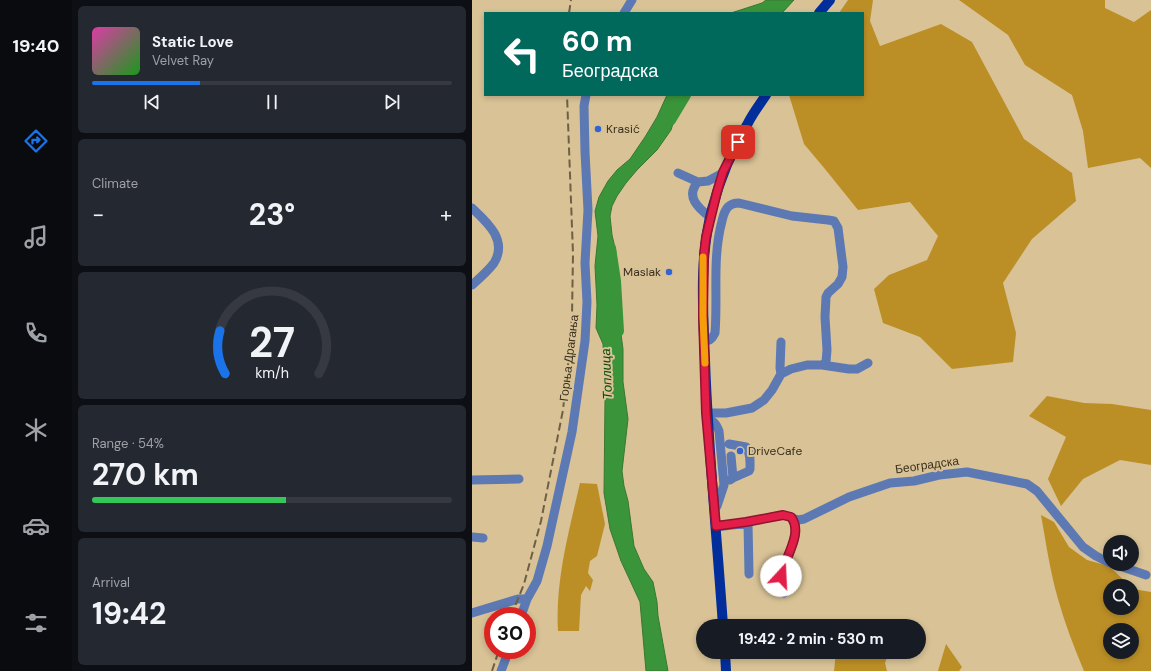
<!DOCTYPE html>
<html lang="en">
<head>
<meta charset="utf-8">
<style>
	:root { --surface:#171b24; --page:#242831; --text:#f1f3f6; --muted:#9ea1a6; --line:#363941; --accent:#1a73e8 }
	body { margin:0; font-family:"DM Sans",sans-serif; background:var(--page); color:var(--text); height:100vh; display:flex; flex-direction:column; font-size:15px; white-space:nowrap }
	* { box-sizing:border-box; margin:0 }
	p { font-size:13px; color:var(--muted) }
	.icon { flex:none; width:22px; height:22px; fill:none; stroke:currentColor; stroke-width:2; stroke-linecap:round; stroke-linejoin:round }
	.map { position:relative; flex:1; overflow:hidden }
	.drawer { display:flex; flex-direction:column; gap:6px; padding:6px; background:#0d0f14; width:400px }
	.drawer>* { flex:none }
	.guide { position:absolute; left:12px; top:12px; width:380px; height:84px; border-radius:0px; box-shadow:0 2px 6px #0003; background:#00695c; color:#fff; overflow:hidden }
	.fabs { position:absolute; left:631px; top:535px; display:grid; gap:8px }
	.fabs a { display:grid; place-items:center; width:36px; height:36px; border-radius:50%; background:var(--surface); box-shadow:0 2px 6px #0003; font-size:20px }
	.speed { position:absolute; left:12px; top:607px; display:flex; gap:8px; font-size:20px; font-weight:700; text-align:center }
	.speed>* { display:grid; place-content:center; width:52px; height:52px; border-radius:50%; background:var(--surface); box-shadow:0 2px 6px #0003; line-height:1 }
	.speed .limit { border:6px solid #d22; background:#fff; color:#111 }
	.pin { position:absolute; display:grid; place-items:center; width:34px; height:34px; color:#fff; margin:-17px; border-radius:8px; box-shadow:0 2px 6px #0006 }
	.me { position:absolute; width:44px; margin:-22px; rotate:20deg; stroke-linejoin:round; filter:drop-shadow(0 0 3px #0008) }
	.turn { display:flex; align-items:center; gap:14px; height:84px; padding:0 12px; font-size:18px }
	.turn .icon { width:52px; height:52px; stroke-width:2.5 }
	.turn b { display:block; font-size:28px; line-height:34px }
	.big { font-size:30px; font-weight:700; line-height:1.1 }
	.drawer .tile { flex:1; display:flex; flex-direction:column; justify-content:center; gap:6px; min-width:0; padding:0 14px; border-radius:6px; background:var(--page) }
	.drawer .dial { align-items:center; gap:0 }
	.dial svg { height:104px; overflow:visible; fill:none; stroke:var(--line); stroke-width:7; stroke-linecap:round; text-anchor:middle }
	.dial text { fill:var(--text); stroke:none }
	.song { display:flex; align-items:center; gap:12px }
	.cover { width:48px; height:48px; border-radius:6px; background:linear-gradient(135deg,hsl(320 70% 55%),hsl(120 70% 35%)) }
	.played { height:4px; border-radius:2px; background:linear-gradient(90deg,var(--accent) 30%,var(--line) 30%) }
	.keys { display:flex; justify-content:space-around; direction:ltr }
	.heat { display:flex; justify-content:space-between; align-items:center; font-size:22px; direction:ltr }
	.charge { height:6px; border-radius:3px; background:linear-gradient(90deg,#34c759 54%,var(--line) 0) }
	.trip { position:absolute; left:224px; top:619px; width:230px; height:40px; border-radius:20px; background:var(--surface); box-shadow:0 2px 6px #0003; font-weight:700; line-height:40px; text-align:center }
	main { display:flex; flex:1; min-height:0 }
	.tabs { display:flex; flex-direction:column; width:72px; justify-content:space-around; align-items:center; background:#090b0e; color:var(--muted) }
	.tabs .icon { width:28px; height:28px }
	.tabs .on { color:var(--accent) }
	.tabs b { font-size:18px; color:var(--text) }
	.map>svg:first-child { display:block }
	.green { fill:#bc8f26; fill-rule:evenodd }
	.water { fill:#3a953a; stroke:#3a7732 }
	.lines { fill:none; stroke-linecap:round; stroke-linejoin:round }
	.river { stroke:#3a953a; stroke-width:12 }
	.minor { stroke:#5c79b4; stroke-width:9 }
	.major { stroke:#022e9c; stroke-width:10 }
	.rail { stroke:#6e6046; stroke-width:2; stroke-dasharray:8 4; stroke-linecap:butt }
	.route-casing { stroke:#92132f; stroke-width:10 }
	.route { stroke:#e11d48; stroke-width:7 }
	.slow { stroke:#f59e0b; stroke-width:7 }
	.poi-dot { fill:#3264d3; stroke:#d8c296; stroke-width:1.5 }
	.labels { text-anchor:middle; stroke-width:4; stroke-linejoin:round; paint-order:stroke }
	.poi-label { font-size:12px; fill:#3a311f; stroke:#d8c296; text-anchor:start }
	.street-label { font-size:12px; fill:#3a311f; stroke:#d8c296 }
	.water-label { font-size:13px; font-style:italic; fill:#08490b; stroke:#d8c296 }
</style>
</head>
<body>
<main>
<nav class="tabs">
<b>19:40</b>
<svg class="icon on" aria-label="directions" viewBox="0 0 24 24"><path d="M12 3l9 9-9 9-9-9zM9 14v-3h6M13 9l2 2-2 2"/></svg>
<svg class="icon" aria-label="music" viewBox="0 0 24 24"><path d="M9 18V5l10-2v13"/><circle cx="6" cy="18" r="3"/><circle cx="16" cy="16" r="3"/></svg>
<svg class="icon" aria-label="phone" viewBox="0 0 24 24"><path d="M5 4h4l2 5-3 2q2 4 5 5l2-3 5 2v4C11 20 4 13 5 4z"/></svg>
<svg class="icon" aria-label="climate" viewBox="0 0 24 24"><path d="M12 3v18M4 7l16 10M4 17L20 7"/></svg>
<svg class="icon" aria-label="car" viewBox="0 0 24 24"><path d="M5 17H2v-5l4-1 3-4h7l3 4 3 1v5h-3M9 17h6M6 11h13"/><circle cx="7" cy="17" r="2"/><circle cx="17" cy="17" r="2"/></svg>
<svg class="icon" aria-label="filters" viewBox="0 0 24 24"><path d="M4 7h16M4 17h16"/><circle cx="9" cy="7" r="2"/><circle cx="15" cy="17" r="2"/></svg>
</nav>
<section class="drawer">
<div class="tile">
<div class="song"><i class="cover"></i><div><b>Static Love</b><p>Velvet Ray</p></div></div>
<div class="played"></div>
<div class="keys"><svg class="icon" aria-label="previous" viewBox="0 0 24 24"><path d="M18 5L8 12l10 7zM5 5v14"/></svg><svg class="icon" aria-label="pause" viewBox="0 0 24 24"><path d="M8 5v14M16 5v14"/></svg><svg class="icon" aria-label="next" viewBox="0 0 24 24"><path d="M6 5l10 7-10 7zM19 5v14"/></svg></div>
</div>
<div class="tile"><p>Climate</p>
<div class="heat"><a>−</a><b class="big">23°</b><a>+</a></div>
</div>
<div class="tile dial"><svg viewBox="0 0 100 80">
<path d="M14 69A42 42 0 1 1 86 69"/>
<path d="M14 69A42 42 0 0 1 10 36" stroke="#1a73e8"/>
<text x="50" y="56" font-size="32" font-weight="700">27</text>
<text x="50" y="72" font-size="11">km/h</text>
</svg></div>
<div class="tile"><p>Range · 54%</p><b class="big">270 km</b><div class="charge"></div></div>
<div class="tile"><p>Arrival</p><b class="big">19:42</b></div>
</section>
<div class="map">
<svg width="679" height="671" viewBox="0 0 679 671">
	<rect width="100%" height="100%" fill="#d8c296"/>
	<path class="green" d="M376,0H401L398,21L408,46L469,24L500,42L552,139L600,173L604,201L560,239L531,283L544,333L541,362L480,369L448,337L411,323L402,289L417,275L455,260L466,236L438,202L386,210L353,169L332,144L317,95H391V13H367Z
		M487,0H633V8L662,22L679,10V168L668,158L616,168L611,131L600,95L553,65L536,35Z
		M575,396L612,403L640,404L679,410V465L648,460L611,479L589,506L576,479L594,437L557,416Z
		M108,483L125,484L133,524L125,556L118,561L116,573L121,580L118,591L114,586L109,595L107,631H86C83,581 97,531 108,483Z
		M569,515L582,522L597,547L615,560L637,566L658,586H638V608H660V588L661,589L679,592V671H612C602,647 593,624 586,599C578,571 574,543 569,515ZM638,630H660V652H638Z
		M474,644L490,667L487,671H466Z
		M364,652H417L413,663L415,671H362Z"/>
	<path class="water" d="M294,0H322L310,13H259L290,3Z
		M195,95H210L199,130L185,150L165,170L154,183L145,196L140,206L138,216L140,235L144,252L139,265L140,285L143,310L148,327L151,349V382L156,419L150,471L152,486L156,501L162,546L172,569L181,582L185,602L186,616L196,671H174L168,602L149,561L138,529L132,493L133,401L131,344L124,328L125,305L123,266L126,236L123,211L127,197L136,181L145,170L158,159L173,137L185,117Z"/>
	<g class="lines">
		<path class="river" d="M198,120L213,95
			M138,248L143,281L146,331"/>
		<path class="minor" d="M152,13L160,0
			M206,173L226,182
			M0,208C15,222 36,240 22,263C16,271 8,278 0,285
			M238,217C226,208 213,196 226,182L236,181L251,173
			M232,341C238,341 240,339 243,333C246,296 240,258 250,221C251,217 252,211 256,207C259,204 263,203 267,203L320,216L356,220L362,221L366,228L371,267L370,277L366,284L356,293L354,297L353,317L355,350L354,362L350,365
			M309,342L308,368L309,374
			M234,413H254L280,408L292,400L300,390L309,374L319,369L335,365H350L377,369H385L396,363
			M235,420C243,421 244,424 247,431L252,485L245,506L243,507
			M257,444L274,447C279,453 278,462 278,469L277,471L261,478
			M0,480L47,479
			M258,480L261,478L259,456
			M274,522L311,515L326,520L332,519L377,497L418,483L442,481L467,475L495,472L555,484L565,491L611,547L624,556L638,563
			M244,527L276,523L277,574
			M0,537L11,538
			M642,564L674,575
			M312,593L309,583V576C312,559 332,533 319,517
			M0,613L46,599H55
			M49,616L55,599L65,581L75,546L100,432L113,341L115,302L113,263L116,210L113,152L112,106L114,95
			M29,671L37,650"/>
		<path class="major" d="M347,13L358,0
			M251,626C245,537 236,449 233,360C231,310 227,258 240,209C248,179 260,150 276,123C281,113 288,104 294,95
			M253,652L254,671"/>
		<path class="rail" d="M97,13L99,0
			M39,616L52,584L69,521L91,410L97,356L100,316L101,254L95,95
			M20,671L27,650"/>
	</g>
	<g class="lines">
		<g class="route-casing">
			<path id="route" d="M266,142L251,172L245,192L234,237L232,254L231,316L234,413L244,526L274,522L311,515L319,517C332,533 312,559 309,576"/>
		</g>
		<use href="#route" class="route"/>
		<path class="slow" d="M231,257V316L233,363"/>
	</g>
	<g class="poi-dot">
		<circle cx="126" cy="129" r="4"/>
		<circle cx="197" cy="272" r="4"/>
		<circle cx="268" cy="451" r="4"/>
	</g>
	<g class="labels">
		<g class="poi-label">
			<text x="134" y="133">Krasić</text>
			<text x="189" y="276" text-anchor="end">Maslak</text>
			<text x="276" y="455">DriveCafe</text>
		</g>
		<g class="street-label">
			<text transform="translate(97 358) rotate(-83)" y="4">Горња Драгања</text>
			<text transform="translate(455 465) rotate(-8)" y="4">Београдска</text>
		</g>
		<g class="water-label">
			<text transform="translate(134 374) rotate(-92)" y="5">Топлица</text>
		</g>
	</g>
</svg>
<div class="fabs">
<a><svg class="icon" aria-label="sound" viewBox="0 0 24 24"><path d="M4 9h4l5-4v14l-5-4H4zM17 9q2 3 0 6"/></svg></a>
<a><svg class="icon" aria-label="search" viewBox="0 0 24 24"><circle cx="10" cy="10" r="6"/><path d="M15 15l6 6"/></svg></a>
<a><svg class="icon" aria-label="layers" viewBox="0 0 24 24"><path d="M12 4l9 5-9 5-9-5zM3 14l9 5 9-5"/></svg></a>
</div>
<div class="speed"><div class="limit">30</div></div>
<div class="pin" style="left:266px;top:142px;background:#d93025"><svg class="icon" aria-label="arrive" viewBox="0 0 24 24"><path d="M6 21V4h12l-3 4 3 4H6"/></svg></div>
<svg class="me" style="left:309px;top:576px" viewBox="-20 -20 40 40"><circle r="19" fill="#fff"/><path d="M0-13L10 11 0 6-10 11z" fill="#e11d48"/></svg>
<div class="trip">19:42 · 2 min · 530 m</div>
<div class="guide">
<div class="turn"><svg class="icon" aria-label="left" viewBox="0 0 24 24"><path d="M17 20v-9H6M10 6l-5 5 5 5"/></svg><div><b>60 m</b>Београдска</div></div>
</div>
</div>
</main>
</body>
</html>
